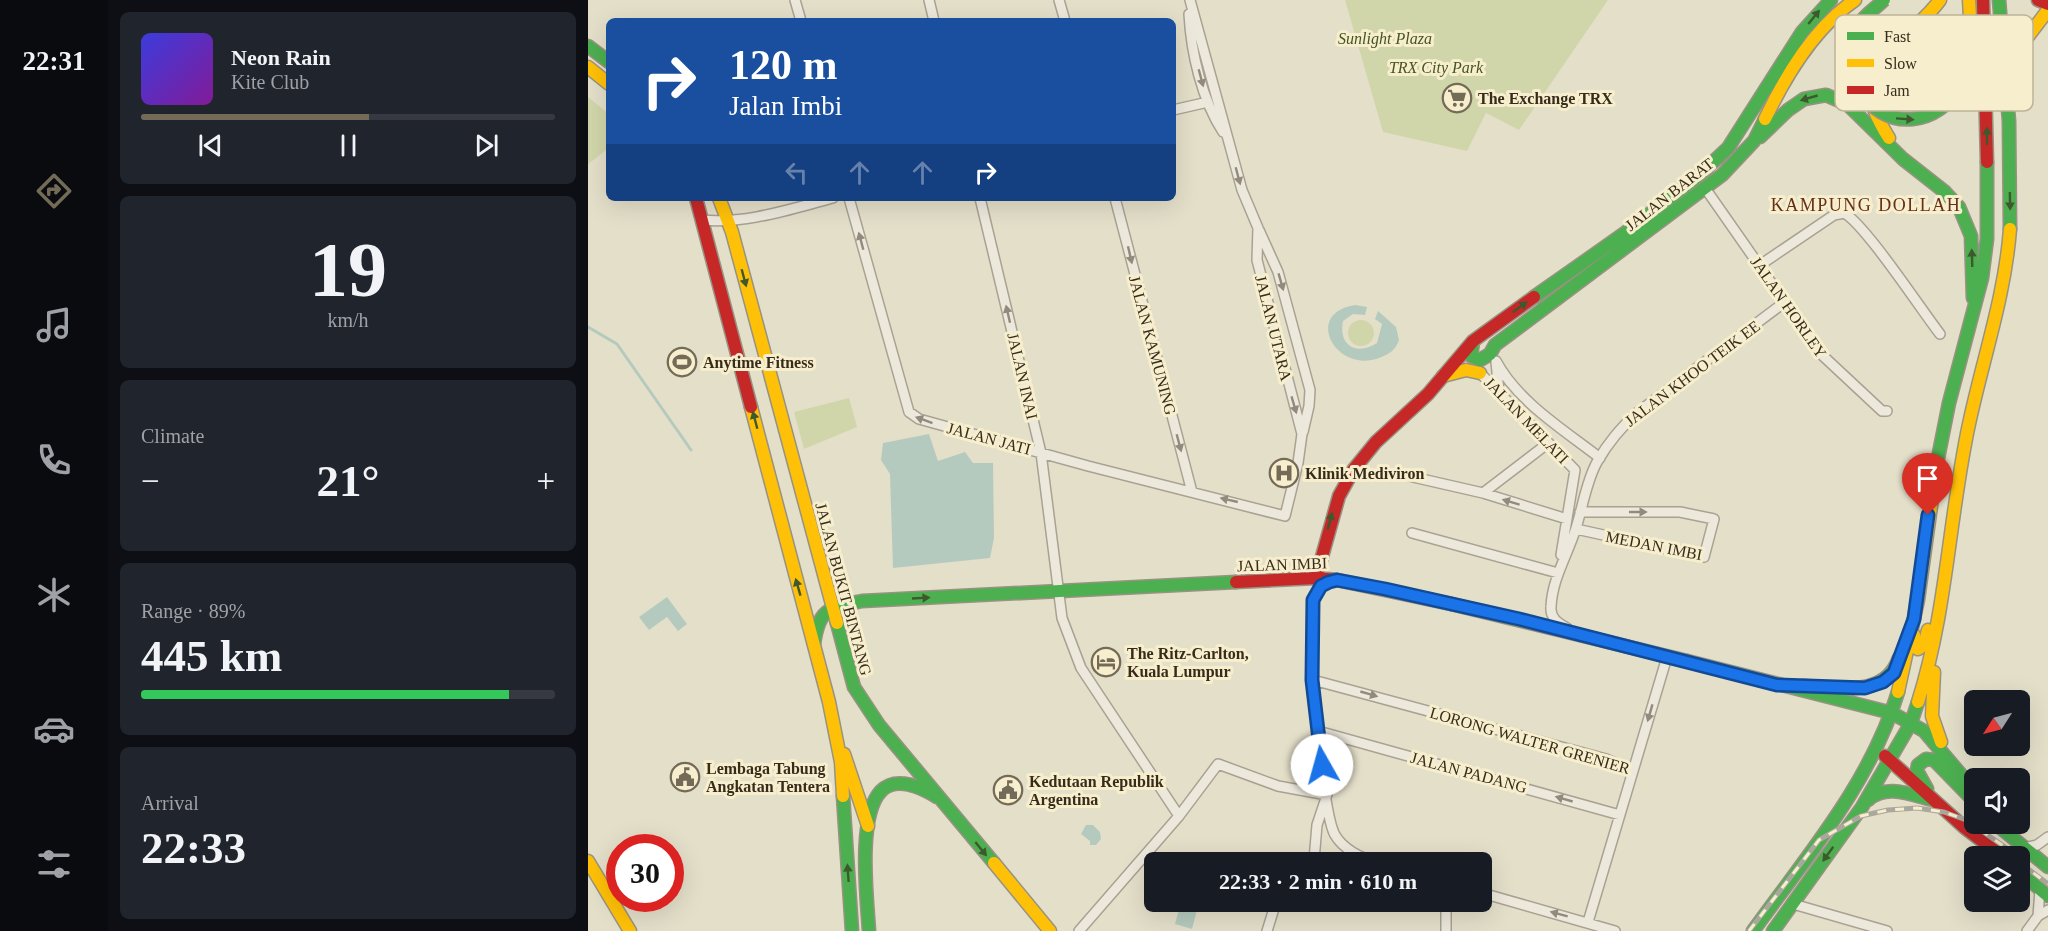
<!DOCTYPE html>
<html lang="en">
<head>
<meta charset="utf-8">
<style>
	:root { --surface:#171b24; --page:#20242c; --text:#f1f3f6; --muted:#9ea1a6; --line:#363941; --accent:#746a58 }
	body { margin:0; font-family:Georgia,serif; background:var(--page); color:var(--text); height:100vh; display:flex; flex-direction:column; font-size:22px; white-space:nowrap }
	* { box-sizing:border-box; margin:0 }
	p { font-size:20px; color:var(--muted) }
	.icon { flex:none; width:33px; height:33px; fill:none; stroke:currentColor; stroke-width:2; stroke-linecap:round; stroke-linejoin:round }
	.map { position:relative; flex:1; overflow:hidden }
	.panel { display:flex; flex-direction:column; gap:12px; padding:12px; background:#0d0f14; width:480px }
	.panel>* { flex:none }
	.hud { position:absolute; left:18px; top:18px; width:570px; height:183px; border-radius:9px; box-shadow:0 6px 24px #0002; background:#1a4fa0; color:#fff; overflow:hidden }
	.needle { width:39px; rotate:234deg }
	.tools { position:absolute; left:1376px; top:690px; display:grid; gap:12px }
	.tools a { display:grid; place-items:center; width:66px; height:66px; border-radius:9px; background:var(--surface); box-shadow:0 6px 24px #0002; font-size:30px }
	.speed { position:absolute; left:18px; top:834px; display:flex; gap:12px; font-size:30px; font-weight:700; text-align:center }
	.speed>* { display:grid; place-content:center; width:78px; height:78px; border-radius:50%; background:var(--surface); box-shadow:0 6px 24px #0002; line-height:1 }
	.speed .limit { border:9px solid #d22; background:#fff; color:#111 }
	.pin { position:absolute; display:grid; place-items:center; width:51px; height:51px; color:#fff; margin:-62px -26px; border-radius:50% 50% 50% 0; rotate:-45deg; box-shadow:0 0 6px #0007 }
	.pin .icon { rotate:45deg }
	.me { position:absolute; width:66px; margin:-33px; rotate:353deg; stroke-linejoin:round; filter:drop-shadow(0 0 4px #0008) }
	.turn { display:flex; align-items:center; gap:21px; height:126px; padding:0 24px; font-size:27px }
	.turn .icon { width:78px; height:78px; stroke-width:2.5 }
	.turn b { display:block; font-size:42px; line-height:51px }
	.lanes { display:flex; align-items:center; height:57px; padding:0 24px; background:#0003; justify-content:center; gap:30px; direction:ltr }
	.lanes .off { opacity:.35 }
	.big { font-size:45px; font-weight:700; line-height:1.1 }
	.panel .widget { flex:1; display:flex; flex-direction:column; justify-content:center; gap:9px; min-width:0; padding:0 21px; border-radius:9px; background:var(--page) }
	.panel .dial { align-items:center; gap:0 }
	.dial b { font-size:78px; line-height:1 }
	.song { display:flex; align-items:center; gap:18px }
	.cover { width:72px; height:72px; border-radius:9px; background:linear-gradient(135deg,hsl(240 70% 55%),hsl(290 70% 35%)) }
	.played { height:6px; border-radius:3px; background:linear-gradient(90deg,var(--accent) 55%,var(--line) 55%) }
	.keys { display:flex; justify-content:space-around; direction:ltr }
	.heat { display:flex; justify-content:space-between; align-items:center; font-size:33px; direction:ltr }
	.charge { height:9px; border-radius:4px; background:linear-gradient(90deg,#34c759 89%,var(--line) 0) }
	.trip { position:absolute; left:556px; top:852px; width:348px; height:60px; border-radius:9px; background:var(--surface); box-shadow:0 6px 24px #0002; font-weight:700; line-height:60px; text-align:center }
	main { display:flex; flex:1; min-height:0 }
	.tab-bar { display:flex; flex-direction:column; width:108px; justify-content:space-around; align-items:center; background:#090b0e; color:var(--muted) }
	.tab-bar .icon { width:42px; height:42px }
	.tab-bar .current { color:var(--accent) }
	.tab-bar b { font-size:27px; color:var(--text) }
	.map>svg:first-child { display:block }
	.green { fill:#d1d6aa }
	.water { fill:#b5cabe }
	.lines { fill:none; stroke-linecap:round; stroke-linejoin:round }
	.stream { stroke:#b5cabe; stroke-width:3 }
	.street-casing { stroke:#a9a293; stroke-width:12 }
	.fast-casing { stroke:#989283; stroke-width:15 }
	.slow-casing { stroke:#989283; stroke-width:15 }
	.jam-casing { stroke:#989283; stroke-width:15 }
	.street { stroke:#ece8dc; stroke-width:9 }
	.fast { stroke:#4caf50; stroke-width:12 }
	.slow { stroke:#ffc107; stroke-width:12 }
	.jam { stroke:#c62828; stroke-width:12 }
	.rail-casing { stroke:#aba79c; stroke-width:5 }
	.rail { stroke:#f7eecd; stroke-width:3; stroke-dasharray:9; stroke-linecap:butt }
	.fast-bridge-casing { stroke:#989283; stroke-width:15; stroke-linecap:butt }
	.fast-bridge { stroke:#4caf50; stroke-width:12 }
	.oneway { fill:#3e592e }
	.oneway2 { fill:#928a7c }
	.route-casing { stroke:#114b97; stroke-width:15 }
	.route { stroke:#1a73e8; stroke-width:10 }
	.labels { text-anchor:middle; stroke-width:6; stroke-linejoin:round; paint-order:stroke }
	.park-label { font-size:16px; font-style:italic; fill:#445521; stroke:#f7eecd }
	.poi-label { font-size:16px; font-weight:bold; fill:#372b1b; stroke:#f7eecd; text-anchor:start }
	.street-label { font-size:16px; fill:#372b1b; stroke:#f7eecd }
	.neighbourhood-label { font-size:18px; letter-spacing:1.5px; fill:#662f18; stroke:#f7eecd }
	.key { fill:#f7eecd; stroke:#bdb498; stroke-width:1.5 }
	.key-label { font-size:16px; fill:#372b1b }
</style>
</head>
<body>
<main>
<nav class="tab-bar">
<b>22:31</b>
<svg class="icon current" aria-label="directions" viewBox="0 0 24 24"><path d="M12 3l9 9-9 9-9-9zM9 14v-3h6M13 9l2 2-2 2"/></svg>
<svg class="icon" aria-label="music" viewBox="0 0 24 24"><path d="M9 18V5l10-2v13"/><circle cx="6" cy="18" r="3"/><circle cx="16" cy="16" r="3"/></svg>
<svg class="icon" aria-label="phone" viewBox="0 0 24 24"><path d="M5 4h4l2 5-3 2q2 4 5 5l2-3 5 2v4C11 20 4 13 5 4z"/></svg>
<svg class="icon" aria-label="climate" viewBox="0 0 24 24"><path d="M12 3v18M4 7l16 10M4 17L20 7"/></svg>
<svg class="icon" aria-label="car" viewBox="0 0 24 24"><path d="M5 17H2v-5l4-1 3-4h7l3 4 3 1v5h-3M9 17h6M6 11h13"/><circle cx="7" cy="17" r="2"/><circle cx="17" cy="17" r="2"/></svg>
<svg class="icon" aria-label="filters" viewBox="0 0 24 24"><path d="M4 7h16M4 17h16"/><circle cx="9" cy="7" r="2"/><circle cx="15" cy="17" r="2"/></svg>
</nav>
<section class="panel">
<div class="widget">
<div class="song"><i class="cover"></i><div><b>Neon Rain</b><p>Kite Club</p></div></div>
<div class="played"></div>
<div class="keys"><svg class="icon" aria-label="previous" viewBox="0 0 24 24"><path d="M18 5L8 12l10 7zM5 5v14"/></svg><svg class="icon" aria-label="pause" viewBox="0 0 24 24"><path d="M8 5v14M16 5v14"/></svg><svg class="icon" aria-label="next" viewBox="0 0 24 24"><path d="M6 5l10 7-10 7zM19 5v14"/></svg></div>
</div>
<div class="widget dial"><b>19</b><p>km/h</p></div>
<div class="widget"><p>Climate</p>
<div class="heat"><a>−</a><b class="big">21°</b><a>+</a></div>
</div>
<div class="widget"><p>Range · 89%</p><b class="big">445 km</b><div class="charge"></div></div>
<div class="widget"><p>Arrival</p><b class="big">22:33</b></div>
</section>
<div class="map">
<svg width="1460" height="931" viewBox="0 0 1460 931">
	<rect width="100%" height="100%" fill="#e4dfc9"/>
	<path class="green" d="M757,0H1020L931,130L898,113L879,151L795,132Z
		M0,97L21,114V148L0,164Z
		M760 333a13 13 0 1 1 26 0a13 13 0 1 1-26 0Z
		M261,398L269,427L216,449L206,412Z"/>
	<path class="water" d="M767,305L779,307L777,315L765,314L755,321C750,346 769,356 789,343L794,324L787,319L790,311L808,327L811,340C808,350 800,355 791,358C747,374 715,313 767,305Z
		M341,434L350,461L377,452L385,463H405L406,538L402,558L305,568L302,474L293,460L295,443Z
		M79,597L99,624L90,631L79,617L61,630L51,617Z
		M498,825H505L512,832L513,839L508,845H502V841L493,834Z
		M593,902H611L604,929L587,924Z"/>
	<g class="lines">
		<path class="stream" d="M0,327L29,344L103,450"/>
		<g class="street-casing">
			<path id="street" d="M207,0L213,21
				M341,0L346,21
				M471,0L477,21
				M601,14C603,53 614,100 635,132
				M585,110L620,102
				M1117,188L1233,354L1294,411H1299
				M261,198L321,412L331,419L500,466L697,516L710,463L714,434L669,260L670,228L654,190L602,0
				M392,198L453,453L474,618L493,668L591,816
				M527,198L604,492
				M114,220C159,224 202,209 245,198
				M671,230L690,272L722,390L721,406L715,432
				M1172,265L1246,215L1256,213C1277,224 1334,311 1352,334
				M908,361C930,402 976,430 1012,458
				M908,362L911,392
				M892,373L987,470L973,555
				M825,477L895,493L979,519
				M895,493L959,444
				M988,529L1116,557L1126,519L1092,512H992
				M824,533L970,573
				M747,580C737,583 729,587 726,597C718,624 733,811 747,835C755,849 773,858 788,862
				M979,628C970,623 962,618 963,607C964,579 980,554 988,528C995,506 998,482 1009,462C1020,443 1034,426 1050,412L1197,302
				M725,680L1018,759L1045,771
				M730,731L1032,815
				M1436,848L1449,845L1460,837
				M726,860L729,825L738,798
				M894,893L1027,931
				M858,902V931
				M1205,904L1299,931
				M1450,916L1452,889
				M1000,922L1079,657
				M491,931L591,816L630,764L690,786L739,795
				M679,931L688,902
				M1439,931L1450,916L1460,910"/>
		</g>
		<g class="fast-casing">
			<path id="fast" d="M1411,0L1421,121L1422,229
				M0,46L21,62
				M1172,137L1200,110L1216,99L1238,95L1259,104L1315,159L1357,192L1371,207L1383,236L1385,298
				M946,297L1037,233L1109,177L1140,148L1214,32L1243,0
				M885,342L883,356L892,360L902,354L907,345L1134,175L1166,141L1177,119
				M1349,463L1361,403L1394,278L1399,239V162
				M249,623L266,687L291,725L406,863
				M226,644C231,608 241,608 274,601L648,582
				M1099,661L1304,713L1336,731L1386,790
				M1215,686C1250,687 1297,699 1311,658
				M1339,789L1329,771L1330,765L1338,759L1346,760L1386,801
				M255,796L264,931
				M1280,800C1298,783 1324,795 1345,800
				M1408,824L1460,867
				M1431,871L1460,896
				M281,931C279,898 269,816 293,791C309,775 334,788 349,797
				M1165,931C1219,856 1283,782 1310,692
				M1185,931L1274,807L1323,723L1330,702"/>
		</g>
		<g class="slow-casing">
			<path id="slow" d="M0,67L21,84
				M1375,88L1384,51L1381,0
				M1425,99L1438,39L1460,10
				M1177,119C1198,75 1226,28 1267,0
				M1301,138C1249,57 1314,52 1352,0
				M131,198L144,232L249,623
				M855,376L878,370L892,373
				M163,407L241,702L253,762L255,796
				M863,604L1099,661
				M1326,635L1325,646L1330,649L1336,645L1340,630
				M1346,672L1344,716L1353,742
				M1310,692L1330,600L1349,463
				M1330,702C1359,611 1361,516 1381,424C1395,358 1417,296 1422,229
				M256,754L280,826
				M0,861L42,931
				M406,863L462,931"/>
		</g>
		<g class="jam-casing">
			<path id="jam" d="M1395,0L1399,162
				M1450,0L1460,4
				M108,198L163,407
				M728,578L751,496L766,469L788,442L840,394L885,341L946,297
				M648,582L728,578L749,580L863,604
				M1297,756L1377,828L1414,856"/>
		</g>
		<use href="#street" class="street"/>
		<use href="#fast" class="fast"/>
		<use href="#slow" class="slow"/>
		<use href="#jam" class="jam"/>
		<g class="rail-casing">
			<path id="rail" d="M1431,862L1460,884
				M1161,931L1231,840L1273,816L1300,810L1329,808L1356,812L1378,820L1430,856"/>
		</g>
		<use href="#rail" class="rail"/>
		<g class="fast-bridge-casing">
			<path id="fast-bridge" d="M1296,0C1288,8 1275,16 1270,26C1250,66 1277,124 1325,119C1347,117 1360,103 1375,88"/>
		</g>
		<use href="#fast-bridge" class="fast-bridge"/>
	</g>
	<defs><path id="oneway-solid" d="M-6-.8H1V-3.2L6.5 0L1 3.2V.8H-6Z" transform="scale(1.5)"/></defs>
	<g class="oneway">
		<use href="#oneway-solid" transform="translate(1226 17) rotate(-51)"/>
		<use href="#oneway-solid" transform="translate(1221 98) rotate(164)"/>
		<use href="#oneway-solid" transform="translate(1317 119) rotate(4)"/>
		<use href="#oneway-solid" transform="translate(1399 136) rotate(-90)"/>
		<use href="#oneway-solid" transform="translate(1422 201) rotate(89)"/>
		<use href="#oneway-solid" transform="translate(1384 258) rotate(-92)"/>
		<use href="#oneway-solid" transform="translate(156 278) rotate(75)"/>
		<use href="#oneway-solid" transform="translate(932 307) rotate(-36)"/>
		<use href="#oneway-solid" transform="translate(167 420) rotate(-105)"/>
		<use href="#oneway-solid" transform="translate(742 521) rotate(-75)"/>
		<use href="#oneway-solid" transform="translate(210 587) rotate(-106)"/>
		<use href="#oneway-solid" transform="translate(333 598) rotate(-3)"/>
		<use href="#oneway-solid" transform="translate(393 849) rotate(51)"/>
		<use href="#oneway-solid" transform="translate(1240 854) rotate(126)"/>
		<use href="#oneway-solid" transform="translate(260 873) rotate(-94)"/>
	</g>
	<g class="oneway2">
		<use href="#oneway-solid" transform="translate(613 78) rotate(75)"/>
		<use href="#oneway-solid" transform="translate(650 176) rotate(75)"/>
		<use href="#oneway-solid" transform="translate(273 241) rotate(-105)"/>
		<use href="#oneway-solid" transform="translate(542 255) rotate(77)"/>
		<use href="#oneway-solid" transform="translate(693 282) rotate(74)"/>
		<use href="#oneway-solid" transform="translate(420 314) rotate(-103)"/>
		<use href="#oneway-solid" transform="translate(706 405) rotate(74)"/>
		<use href="#oneway-solid" transform="translate(336 420) rotate(-160)"/>
		<use href="#oneway-solid" transform="translate(591 443) rotate(75)"/>
		<use href="#oneway-solid" transform="translate(641 500) rotate(-167)"/>
		<use href="#oneway-solid" transform="translate(923 502) rotate(-163)"/>
		<use href="#oneway-solid" transform="translate(1050 512)"/>
		<use href="#oneway-solid" transform="translate(781 694) rotate(16)"/>
		<use href="#oneway-solid" transform="translate(1062 713) rotate(106)"/>
		<use href="#oneway-solid" transform="translate(976 799) rotate(-164)"/>
		<use href="#oneway-solid" transform="translate(971 914) rotate(-165)"/>
	</g>
	<g class="lines">
		<g class="route-casing">
			<path id="route" d="M734,765L724,680L725,600L733,586L741,582L749,580L797,589L931,619L1189,685L1277,688L1295,682L1306,673L1326,619L1340,515"/>
		</g>
		<use href="#route" class="route"/>
	</g>
	<defs>
		<g id="supermarket-ring" transform="scale(1.5)"><circle r="9.5" fill="#f7eecd" stroke="#746a58" stroke-width="1.5"/><path d="M-6-5.5h2.5l.6 2H6L4.5 2H-2.5L-4.4-4H-6ZM-1.5 3.2a1.3 1.3 0 1 0 .1 0ZM3 3.2a1.3 1.3 0 1 0 .1 0Z" fill="#746a58"/></g>
		<g id="stadium-ring" transform="scale(1.5)"><circle r="9.5" fill="#f7eecd" stroke="#746a58" stroke-width="1.5"/><path d="M0-5a6.5 5 0 1 0 0 10a6.5 5 0 1 0 0-10ZM-3.5-1.8h7v3.6h-7Z" fill="#746a58"/></g>
		<g id="hospital-ring" transform="scale(1.5)"><circle r="9.5" fill="#f7eecd" stroke="#746a58" stroke-width="1.5"/><path d="M-5-5h3v3.5h4V-5h3V5h-3V1.5h-4V5h-3Z" fill="#746a58"/></g>
		<g id="hotel-ring" transform="scale(1.5)"><circle r="9.5" fill="#f7eecd" stroke="#746a58" stroke-width="1.5"/><path d="M-6-4.5h1.5V1H6V5H4.5V3h-9V5H-6ZM-4 0a1.8 1.8 0 1 1 3.6 0ZM.5 0V-2.5h3Q6-2.5 6 0Z" fill="#746a58"/></g>
		<g id="civic-ring" transform="scale(1.5)"><circle r="9.5" fill="#f7eecd" stroke="#746a58" stroke-width="1.5"/><path d="M-.6-6.5H3V-4.5H.6V-3L4-1V1h2V6H-6V1h2V-1L-.6-3ZM-1.2 2.5V6h2.4V2.5Z" fill="#746a58"/></g>
	</defs>
	<g fill-rule="evenodd">
		<use href="#supermarket-ring" x="869" y="98"/>
		<use href="#stadium-ring" x="94" y="362"/>
		<use href="#hospital-ring" x="696" y="473"/>
		<use href="#hotel-ring" x="518" y="662"/>
		<use href="#civic-ring" x="97" y="777"/>
		<use href="#civic-ring" x="420" y="790"/>
	</g>
	<g class="labels">
		<g class="park-label">
			<text x="797" y="44">Sunlight Plaza</text>
			<text x="848" y="73">TRX City Park</text>
		</g>
		<g class="poi-label">
			<text x="890" y="104">The Exchange TRX</text>
			<text x="115" y="368">Anytime Fitness</text>
			<text x="717" y="479">Klinik Mediviron</text>
			<text x="539" y="659">The Ritz-Carlton,<tspan x="539" dy="18">Kuala Lumpur</tspan></text>
			<text x="118" y="774">Lembaga Tabung<tspan x="118" dy="18">Angkatan Tentera</tspan></text>
			<text x="441" y="787">Kedutaan Republik<tspan x="441" dy="18">Argentina</tspan></text>
		</g>
		<g class="street-label">
			<text transform="translate(1081 194) rotate(-38)" y="6">JALAN BARAT</text>
			<text transform="translate(1201 307) rotate(55)" y="6">JALAN HORLEY</text>
			<text transform="translate(686 328) rotate(76)" y="6">JALAN UTARA</text>
			<text transform="translate(565 345) rotate(75)" y="6">JALAN KAMUNING</text>
			<text transform="translate(1104 373) rotate(-37)" y="6">JALAN KHOO TEIK EE</text>
			<text transform="translate(435 376) rotate(77)" y="6">JALAN INAI</text>
			<text transform="translate(939 420) rotate(46)" y="6">JALAN MELATI</text>
			<text transform="translate(401 438) rotate(15)" y="6">JALAN JATI</text>
			<text transform="translate(1066 545) rotate(11)" y="6">MEDAN IMBI</text>
			<text transform="translate(694 564) rotate(-2)" y="6">JALAN IMBI</text>
			<text transform="translate(256 589) rotate(75)" y="6">JALAN BUKIT BINTANG</text>
			<text transform="translate(942 740) rotate(16)" y="6">LORONG WALTER GRENIER</text>
			<text transform="translate(881 772) rotate(15)" y="6">JALAN PADANG</text>
		</g>
		<g class="neighbourhood-label">
			<text x="1278" y="211">KAMPUNG DOLLAH</text>
		</g>
	</g>
	<rect x="1247" y="15" width="198" height="96" rx="9" class="key"/>
	<rect x="1259" y="32" width="27" height="8" fill="#4caf50"/>
	<rect x="1259" y="59" width="27" height="8" fill="#ffc107"/>
	<rect x="1259" y="86" width="27" height="8" fill="#c62828"/>
	<g class="key-label">
		<text x="1296" y="42">Fast</text>
		<text x="1296" y="69">Slow</text>
		<text x="1296" y="96">Jam</text>
	</g>
</svg>
<div class="tools">
<a><svg class="needle" viewBox="-14 -14 28 28"><path d="M0-13l5 13h-10z" fill="#e53935"/><path d="M0 13l5-13h-10z" fill="#9ea1a6"/></svg></a>
<a><svg class="icon" aria-label="sound" viewBox="0 0 24 24"><path d="M4 9h4l5-4v14l-5-4H4zM17 9q2 3 0 6"/></svg></a>
<a><svg class="icon" aria-label="layers" viewBox="0 0 24 24"><path d="M12 4l9 5-9 5-9-5zM3 14l9 5 9-5"/></svg></a>
</div>
<div class="speed"><div class="limit">30</div></div>
<div class="pin" style="left:1340px;top:515px;background:#d93025"><svg class="icon" aria-label="arrive" viewBox="0 0 24 24"><path d="M6 21V4h12l-3 4 3 4H6"/></svg></div>
<svg class="me" style="left:734px;top:765px" viewBox="-20 -20 40 40"><circle r="19" fill="#fff"/><path d="M0-13L10 11 0 6-10 11z" fill="#1a73e8"/></svg>
<div class="trip">22:33 · 2 min · 610 m</div>
<div class="hud">
<div class="turn"><svg class="icon" aria-label="right" viewBox="0 0 24 24"><path d="M7 20v-9h11M14 6l5 5-5 5"/></svg><div><b>120 m</b>Jalan Imbi</div></div>
<div class="lanes"><svg class="icon off" aria-label="left" viewBox="0 0 24 24"><path d="M17 20v-9H6M10 6l-5 5 5 5"/></svg><svg class="icon off" aria-label="ahead" viewBox="0 0 24 24"><path d="M12 20V5M6 11l6-6 6 6"/></svg><svg class="icon off" aria-label="ahead" viewBox="0 0 24 24"><path d="M12 20V5M6 11l6-6 6 6"/></svg><svg class="icon" aria-label="right" viewBox="0 0 24 24"><path d="M7 20v-9h11M14 6l5 5-5 5"/></svg></div>
</div>
</div>
</main>
</body>
</html>
